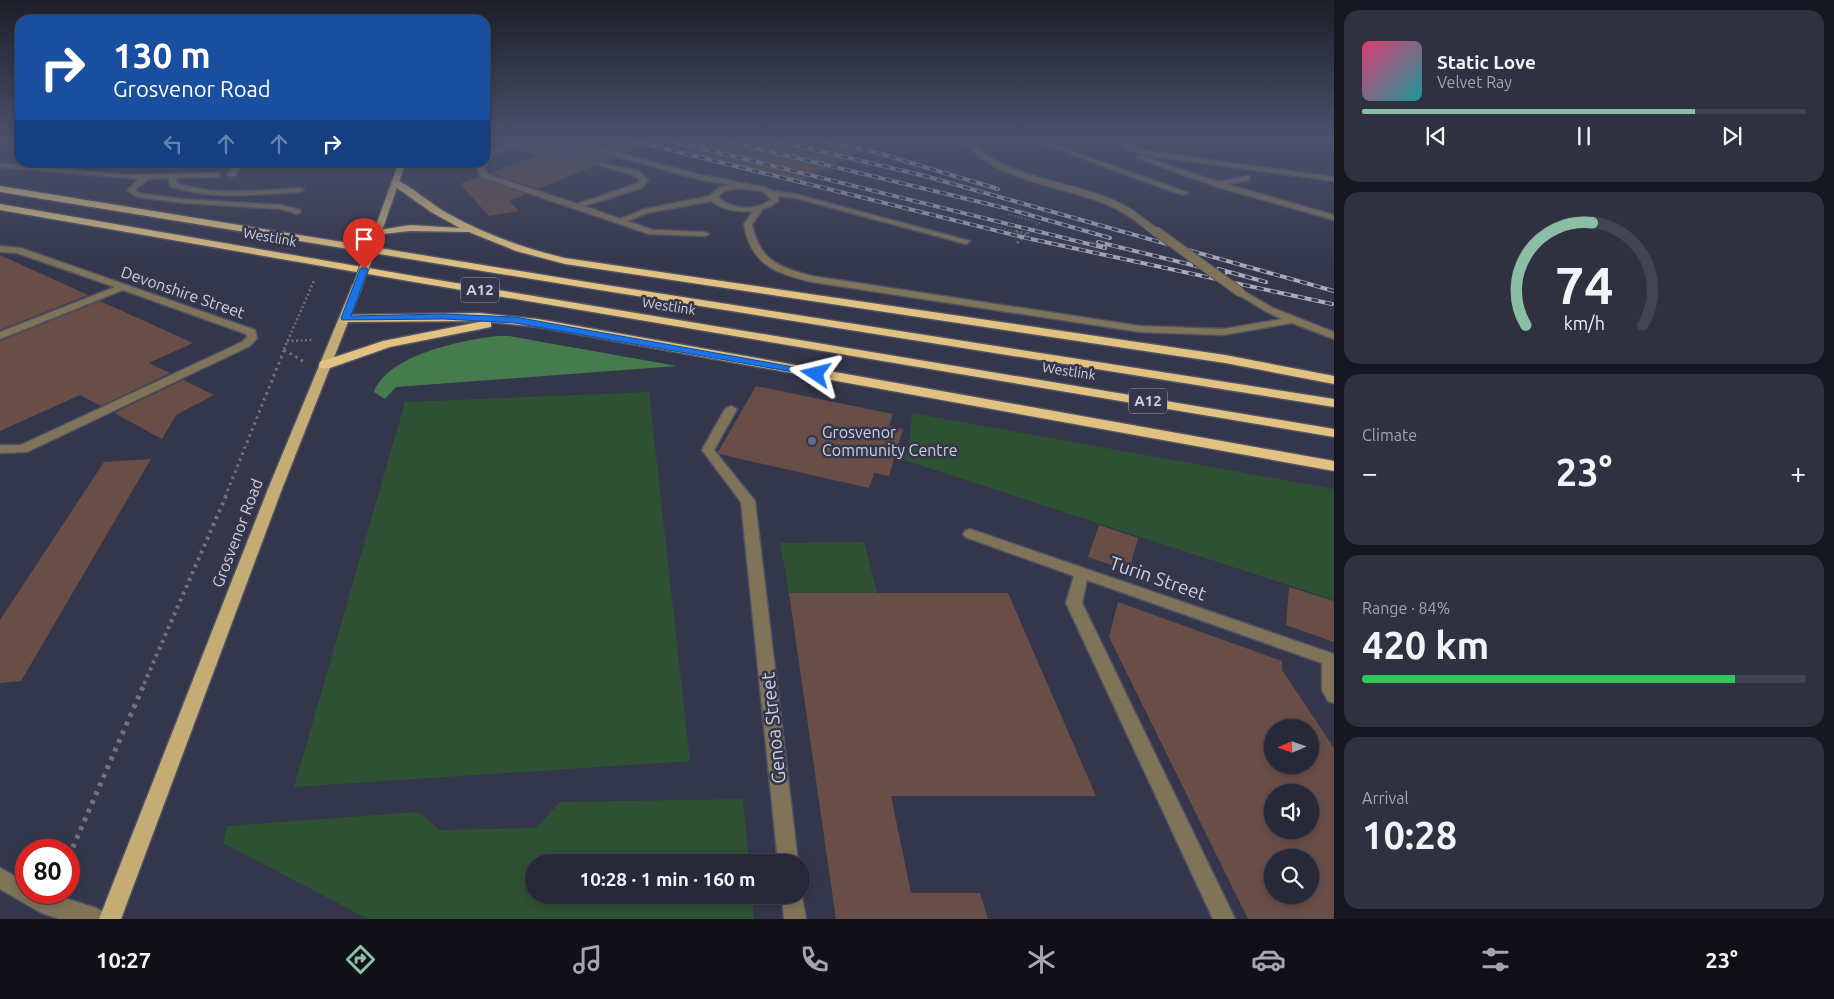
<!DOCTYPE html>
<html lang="en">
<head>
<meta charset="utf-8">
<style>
	:root { --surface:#272838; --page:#2f3040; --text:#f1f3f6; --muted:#a4a6ae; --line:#434453; --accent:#8abfa5 }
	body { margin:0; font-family:Ubuntu,sans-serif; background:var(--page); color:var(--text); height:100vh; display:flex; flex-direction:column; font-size:19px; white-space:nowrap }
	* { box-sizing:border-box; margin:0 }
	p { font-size:16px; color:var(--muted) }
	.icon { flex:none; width:28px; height:28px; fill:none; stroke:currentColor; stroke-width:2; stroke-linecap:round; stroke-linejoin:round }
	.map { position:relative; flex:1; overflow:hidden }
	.side { display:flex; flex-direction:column; gap:10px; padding:10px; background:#15161f; width:500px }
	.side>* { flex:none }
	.top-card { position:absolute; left:15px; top:15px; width:475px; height:152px; border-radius:15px; box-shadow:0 2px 8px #0003,0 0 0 1px var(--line); background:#1a4fa0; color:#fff; overflow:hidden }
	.needle { width:32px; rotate:268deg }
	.controls { position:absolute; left:1264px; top:719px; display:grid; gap:10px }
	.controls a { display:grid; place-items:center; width:55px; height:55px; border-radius:50%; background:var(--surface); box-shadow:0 2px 8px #0003,0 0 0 1px var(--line); font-size:25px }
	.speed { position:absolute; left:15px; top:839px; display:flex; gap:10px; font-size:25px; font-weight:700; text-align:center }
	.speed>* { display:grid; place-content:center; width:65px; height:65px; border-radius:50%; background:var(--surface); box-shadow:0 2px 8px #0003,0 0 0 1px var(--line); line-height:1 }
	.speed .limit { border:8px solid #d22; background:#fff; color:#111 }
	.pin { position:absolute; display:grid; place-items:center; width:42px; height:42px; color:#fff; margin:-51px -21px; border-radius:50% 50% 50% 0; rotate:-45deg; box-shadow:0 0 5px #0007 }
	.pin .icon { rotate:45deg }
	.me { position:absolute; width:55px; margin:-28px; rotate:280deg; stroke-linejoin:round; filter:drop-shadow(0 0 4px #0008) }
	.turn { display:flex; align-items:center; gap:18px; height:105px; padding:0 15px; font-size:22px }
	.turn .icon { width:65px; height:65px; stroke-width:2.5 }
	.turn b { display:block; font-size:35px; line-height:42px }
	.lanes { display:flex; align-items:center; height:48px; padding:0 15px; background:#0003; justify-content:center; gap:25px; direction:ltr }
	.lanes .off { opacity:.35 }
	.big { font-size:38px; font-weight:600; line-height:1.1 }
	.side .widget { flex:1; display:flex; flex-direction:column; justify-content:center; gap:8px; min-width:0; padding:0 18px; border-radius:15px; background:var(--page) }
	.side .dial { align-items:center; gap:0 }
	.dial svg { height:130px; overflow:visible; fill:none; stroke:var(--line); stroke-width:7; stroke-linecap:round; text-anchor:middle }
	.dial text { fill:var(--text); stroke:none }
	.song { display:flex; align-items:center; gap:15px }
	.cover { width:60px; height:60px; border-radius:8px; background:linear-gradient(135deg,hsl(340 70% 55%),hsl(180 70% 35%)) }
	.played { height:5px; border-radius:2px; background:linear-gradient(90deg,var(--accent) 75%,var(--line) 75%) }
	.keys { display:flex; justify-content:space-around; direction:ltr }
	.heat { display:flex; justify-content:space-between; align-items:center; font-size:28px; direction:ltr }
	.charge { height:8px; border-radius:4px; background:linear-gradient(90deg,#34c759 84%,var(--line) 0) }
	.trip { position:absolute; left:525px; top:854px; width:285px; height:50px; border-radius:25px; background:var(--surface); box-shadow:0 2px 8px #0003,0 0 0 1px var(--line); font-weight:600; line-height:50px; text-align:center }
	.menu { display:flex; height:80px; justify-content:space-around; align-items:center; background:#101016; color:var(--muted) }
	.menu .icon { width:35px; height:35px }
	.menu .on { color:var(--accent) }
	.menu b { font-size:22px; color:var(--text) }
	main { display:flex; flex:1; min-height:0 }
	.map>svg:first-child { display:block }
	.green { fill:#2d5132 }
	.forest { fill:#457b4d }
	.building { fill:#694e48; fill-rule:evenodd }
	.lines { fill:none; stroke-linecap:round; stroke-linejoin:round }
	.minor-tunnel { stroke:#4b4d61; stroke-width:8; stroke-dasharray:8 4; stroke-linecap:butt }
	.minor-casing { stroke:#505266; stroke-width:3 }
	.major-casing { stroke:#505266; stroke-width:3 }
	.highway-casing { stroke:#505266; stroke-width:3 }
	.path-far4 { stroke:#707284; stroke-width:2; stroke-dasharray:1 2.5; stroke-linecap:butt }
	.path-far3 { stroke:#707284; stroke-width:2.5; stroke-dasharray:2 2.5; stroke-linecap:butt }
	.path-far2 { stroke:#707284; stroke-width:3; stroke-dasharray:2.5 4; stroke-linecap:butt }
	.path-far1 { stroke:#707284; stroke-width:4; stroke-dasharray:3 4.5; stroke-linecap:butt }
	.path { stroke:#707284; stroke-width:5; stroke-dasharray:4 5.5; stroke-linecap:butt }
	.minor { fill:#7f7358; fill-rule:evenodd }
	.major { fill:#c5ac75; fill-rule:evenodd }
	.highway { fill:#e1c280; fill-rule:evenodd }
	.rail-casing { stroke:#abacbb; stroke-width:4 }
	.rail { stroke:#34364b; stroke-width:2.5; stroke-dasharray:7; stroke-linecap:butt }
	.minor-bridge-far1-casing { stroke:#505266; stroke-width:9; stroke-linecap:butt }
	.minor-bridge-casing { stroke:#505266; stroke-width:11; stroke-linecap:butt }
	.major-bridge-casing { stroke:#505266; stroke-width:11; stroke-linecap:butt }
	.minor-bridge-far1 { stroke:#7f7358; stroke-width:8 }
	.minor-bridge { stroke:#7f7358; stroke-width:9 }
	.major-bridge { stroke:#c5ac75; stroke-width:9 }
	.route { fill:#1a73e8; stroke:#114b97 }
	.service-dot { fill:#5c6f8a; stroke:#34364b; stroke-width:2 }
	.labels { text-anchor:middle; stroke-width:5; stroke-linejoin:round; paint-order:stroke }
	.far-street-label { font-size:14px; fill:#d0d1df; stroke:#34364b }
	.shield { fill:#34364b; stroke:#a1a2b3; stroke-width:1 }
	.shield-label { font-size:15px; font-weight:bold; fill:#d0d1df }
	.street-label { font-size:16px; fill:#d0d1df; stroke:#34364b }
	.poi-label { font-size:16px; fill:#d0d1df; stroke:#34364b; text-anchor:start }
	.near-street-label { font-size:19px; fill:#d0d1df; stroke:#34364b }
</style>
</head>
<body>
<main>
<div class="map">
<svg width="1334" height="919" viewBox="0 0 1334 919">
	<rect width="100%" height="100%" fill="#34364b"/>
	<path class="green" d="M649,392L690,761L294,787L405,402Z
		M912,413L1334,489V600L904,460L910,437Z
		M864,542L877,593H789L780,543Z
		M743,799L749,862H534V895H752L754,919H368L223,843L227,826L418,812L440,830L536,828L560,802Z"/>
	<path class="forest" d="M497,336H509L677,366L396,387L385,399L374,392C387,355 462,340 497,336Z"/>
	<path class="building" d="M530,140H557L616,158L605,162H598L597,165L538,189L490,173L535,156L510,149Z
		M575,140H658V141L627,153Z
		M675,140H818L863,150L802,181L674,149Z
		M479,177L526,194L509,201L519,211L489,216L460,184Z
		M0,255L88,295L0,330Z
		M100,301L193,343L149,363L170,373L101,406L80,395L0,431V341Z
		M183,380L214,395L176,415L162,439L114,413Z
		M756,386L893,414L889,426L903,429L889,476L874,473L869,488L719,454L718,452Z
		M151,459L21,681L0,683V620L104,462Z
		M1099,525L1138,538L1129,571L1088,557Z
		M1289,587L1334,601V642L1286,625Z
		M789,593H1008L1096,796H891L911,893H980L988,919H836Z
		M1118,602L1282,661V670L1334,748V919H1248L1109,637ZM1272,728H1310V765H1272ZM1272,792H1310V830H1272ZM1272,858H1310V895H1272Z"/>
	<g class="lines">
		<path class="minor-tunnel" d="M535,145L601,164"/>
		<g class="minor-casing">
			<path id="minor" d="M520,140H528L491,155L485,167L487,174L577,204L636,184L640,180L633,175L599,165V163L639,171L648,180L642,188L584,206L620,219L645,209L710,196L719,187L730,185L697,179L559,140H569L701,175L764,187L773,191L795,194L970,241L966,244L795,198L778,196V201L773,205L763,209L752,224C759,260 779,268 812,276L1140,326L1223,329L1282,319L1267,312L1237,294L1235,292L1240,289L1273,308L1334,332V339L1292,323L1223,335L1140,332L812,282C775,273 751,265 744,224L753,211C739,212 723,211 712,201L647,213L628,221L653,230L705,232L709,234L705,236L649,234L481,177L477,167L479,162H485L486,153ZM737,188L762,191L771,199C758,211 731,210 718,197L724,191Z
				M963,140H969C1016,190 1105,178 1148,223L1141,225C1131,217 1120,210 1108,205C1061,185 997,183 963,140Z
				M1032,140H1040L1189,193L1182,195Z
				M1113,140C1122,139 1135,148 1146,151L1334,177V181L1146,155L1128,150Z
				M1319,140H1334V143Z
				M1139,155L1218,182L1249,176V180L1226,184L1334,215V220L1217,187L1137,158L1136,157Z
				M237,162H244L235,176H229L228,174Z
				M0,163L126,175L216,173H219V177L176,178L177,183C216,197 259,190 300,188L304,190L300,192C257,194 212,201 170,186L169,178L148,179L135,190L139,193L183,199L281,205L300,210L301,212L297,214L280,209L183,203L137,197L127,190L139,179L0,167Z
				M0,246L21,248L255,330L257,338L250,346L27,452L0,453V445H21L242,342L247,337L246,334L123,290L0,339V332L115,287L17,253L0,252Z
				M731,406L737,409L714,450L755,501L798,862H778L741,502L702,450L725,409Z
				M970,529L1334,654V703L1328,701L1322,690V663L1087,580L1082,603L1235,919H1213L1066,603L1074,576L965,537L963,534L965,531Z
				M0,868L26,882V892H45L96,908L103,912L107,919H59L40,912L0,889Z
				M801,892L806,919H784L782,895H801Z"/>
		</g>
		<g class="major-casing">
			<path id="major" d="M399,162H406L379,239L372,241L371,239Z
				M358,281L363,284L282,489L121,919H99L268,489L353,284Z"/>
		</g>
		<g class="highway-casing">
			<path id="highway" d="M396,180C408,184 434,206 447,213C484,234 524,248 565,258L1225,355L1334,376V384L1225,363L565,264L516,251L469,232L410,231L373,235V231L410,225L460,228L431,212L393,185L392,183Z
				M0,186L587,282L1334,399V407L587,288L0,192Z
				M0,204L414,276L1334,429V437L414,282L0,210Z
				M479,313L538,319L1334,461V471L538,327L491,322V327L390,347L330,368H320L319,365L320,362L383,341L484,321L345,322L341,321V315Z"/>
		</g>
		<path class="path-far4" d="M858,152L882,158
			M842,161L866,166L887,156L900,155
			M1008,214L1039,223L1028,233
			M994,226L1021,233"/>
		<path class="path-far3" d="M1016,231L1026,234
			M1017,243L1030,231
			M287,341L312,340
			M284,349L314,281"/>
		<path class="path-far2" d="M284,350L303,361
			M225,497L285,348"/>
		<path class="path-far1" d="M144,684L226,496"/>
		<path class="path" d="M69,856L145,682"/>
		<use href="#minor" class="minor"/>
		<use href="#major" class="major"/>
		<use href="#highway" class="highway"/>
		<g class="rail-casing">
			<path id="rail" d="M630,140L1022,237L1332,304
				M668,140L1105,248
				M722,140L1005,208L1110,238
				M773,140L925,176L1334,291
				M821,140L871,151L998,189
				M1098,242L1225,273
				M1218,269L1266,282"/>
		</g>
		<use href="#rail" class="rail"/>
		<g class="minor-bridge-far1-casing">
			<path id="minor-bridge-far1" d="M1144,223L1157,233"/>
		</g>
		<g class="minor-bridge-casing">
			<path id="minor-bridge" d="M1156,231L1240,292"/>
		</g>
		<g class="major-bridge-casing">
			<path id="major-bridge" d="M358,284L375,239"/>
		</g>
		<use href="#minor-bridge-far1" class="minor-bridge-far1"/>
		<use href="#minor-bridge" class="minor-bridge"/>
		<use href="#major-bridge" class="major-bridge"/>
	</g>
	<linearGradient id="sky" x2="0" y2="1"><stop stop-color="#1d1e29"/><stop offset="0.52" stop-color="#4a526c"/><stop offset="1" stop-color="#4a526c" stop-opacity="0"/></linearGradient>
	<rect width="1334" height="268" fill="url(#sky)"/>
	<path class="route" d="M364,267L368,269L351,316L444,314L515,317L816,371L821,374L816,376L515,323L444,319L342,320L341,318L360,269Z"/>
	<circle class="service-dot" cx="812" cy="441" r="5"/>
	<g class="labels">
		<g class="far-street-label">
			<text transform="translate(270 237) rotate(10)" y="5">Westlink</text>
			<text transform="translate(669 306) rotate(9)" y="5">Westlink</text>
			<text transform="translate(1069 371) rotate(9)" y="5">Westlink</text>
		</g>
		<g class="shield">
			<rect x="461" y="277.5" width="38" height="25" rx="4"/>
			<rect x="1129" y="388.5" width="38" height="25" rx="4"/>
		</g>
		<g class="shield-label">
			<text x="480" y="295">A12</text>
			<text x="1148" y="406">A12</text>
		</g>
		<g class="street-label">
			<text transform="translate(183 292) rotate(19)" y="6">Devonshire Street</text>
			<text transform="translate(237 533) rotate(-69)" y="6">Grosvenor Road</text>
		</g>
		<g class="poi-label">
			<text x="822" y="438">Grosvenor<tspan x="822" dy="18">Community Centre</tspan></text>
		</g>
		<g class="near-street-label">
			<text transform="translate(1158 578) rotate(19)" y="7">Turin Street</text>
			<text transform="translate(773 728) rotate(-96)" y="7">Genoa Street</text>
		</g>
	</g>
</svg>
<div class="controls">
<a><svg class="needle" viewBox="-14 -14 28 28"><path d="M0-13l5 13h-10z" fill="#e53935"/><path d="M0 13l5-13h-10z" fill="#a4a6ae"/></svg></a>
<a><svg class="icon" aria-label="sound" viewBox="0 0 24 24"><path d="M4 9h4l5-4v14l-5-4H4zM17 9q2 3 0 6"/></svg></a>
<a><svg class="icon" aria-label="search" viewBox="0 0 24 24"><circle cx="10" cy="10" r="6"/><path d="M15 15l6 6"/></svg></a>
</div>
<div class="speed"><div class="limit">80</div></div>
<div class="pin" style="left:364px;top:269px;background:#d93025"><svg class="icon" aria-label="arrive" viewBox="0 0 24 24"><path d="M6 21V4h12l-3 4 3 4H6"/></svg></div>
<svg class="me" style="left:816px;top:374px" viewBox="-20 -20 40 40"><path d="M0-17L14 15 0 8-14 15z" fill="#1a73e8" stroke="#fff" stroke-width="4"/></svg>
<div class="trip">10:28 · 1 min · 160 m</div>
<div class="top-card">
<div class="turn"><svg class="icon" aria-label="right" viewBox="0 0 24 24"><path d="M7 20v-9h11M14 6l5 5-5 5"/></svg><div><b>130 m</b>Grosvenor Road</div></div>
<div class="lanes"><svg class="icon off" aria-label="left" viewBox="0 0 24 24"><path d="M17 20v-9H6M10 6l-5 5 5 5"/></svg><svg class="icon off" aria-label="ahead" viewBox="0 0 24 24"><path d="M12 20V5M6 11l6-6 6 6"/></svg><svg class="icon off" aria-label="ahead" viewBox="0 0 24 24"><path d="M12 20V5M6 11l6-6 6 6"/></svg><svg class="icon" aria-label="right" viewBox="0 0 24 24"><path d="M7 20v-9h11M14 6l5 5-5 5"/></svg></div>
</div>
</div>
<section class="side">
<div class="widget">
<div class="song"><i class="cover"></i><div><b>Static Love</b><p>Velvet Ray</p></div></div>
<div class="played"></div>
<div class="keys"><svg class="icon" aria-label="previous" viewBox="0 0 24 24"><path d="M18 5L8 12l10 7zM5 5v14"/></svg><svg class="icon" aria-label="pause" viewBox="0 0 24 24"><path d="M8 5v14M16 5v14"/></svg><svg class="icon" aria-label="next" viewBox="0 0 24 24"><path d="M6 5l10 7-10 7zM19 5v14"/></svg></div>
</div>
<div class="widget dial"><svg viewBox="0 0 100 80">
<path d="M14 69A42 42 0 1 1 86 69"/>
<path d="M14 69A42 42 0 0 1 55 6" stroke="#8abfa5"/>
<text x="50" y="56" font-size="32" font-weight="700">74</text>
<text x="50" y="72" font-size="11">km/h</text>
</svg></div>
<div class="widget"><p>Climate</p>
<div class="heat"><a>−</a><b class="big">23°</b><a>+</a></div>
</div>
<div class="widget"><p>Range · 84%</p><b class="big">420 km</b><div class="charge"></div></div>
<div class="widget"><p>Arrival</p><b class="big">10:28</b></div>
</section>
</main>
<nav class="menu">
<b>10:27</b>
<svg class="icon on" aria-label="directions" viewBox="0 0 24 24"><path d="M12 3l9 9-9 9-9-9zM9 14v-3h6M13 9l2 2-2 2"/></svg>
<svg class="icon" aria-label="music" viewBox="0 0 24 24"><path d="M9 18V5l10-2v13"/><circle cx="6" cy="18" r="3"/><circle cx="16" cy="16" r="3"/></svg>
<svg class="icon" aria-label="phone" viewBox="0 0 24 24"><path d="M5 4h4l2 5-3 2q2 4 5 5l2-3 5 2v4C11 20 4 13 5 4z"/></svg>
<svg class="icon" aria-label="climate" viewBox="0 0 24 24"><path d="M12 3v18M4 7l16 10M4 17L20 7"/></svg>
<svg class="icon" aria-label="car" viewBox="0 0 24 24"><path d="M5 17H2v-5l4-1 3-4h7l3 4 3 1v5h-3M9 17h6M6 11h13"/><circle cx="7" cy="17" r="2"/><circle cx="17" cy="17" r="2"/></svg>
<svg class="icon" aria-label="filters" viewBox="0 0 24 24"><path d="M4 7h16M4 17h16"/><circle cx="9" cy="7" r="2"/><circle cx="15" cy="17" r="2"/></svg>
<b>23°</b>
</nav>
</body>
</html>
